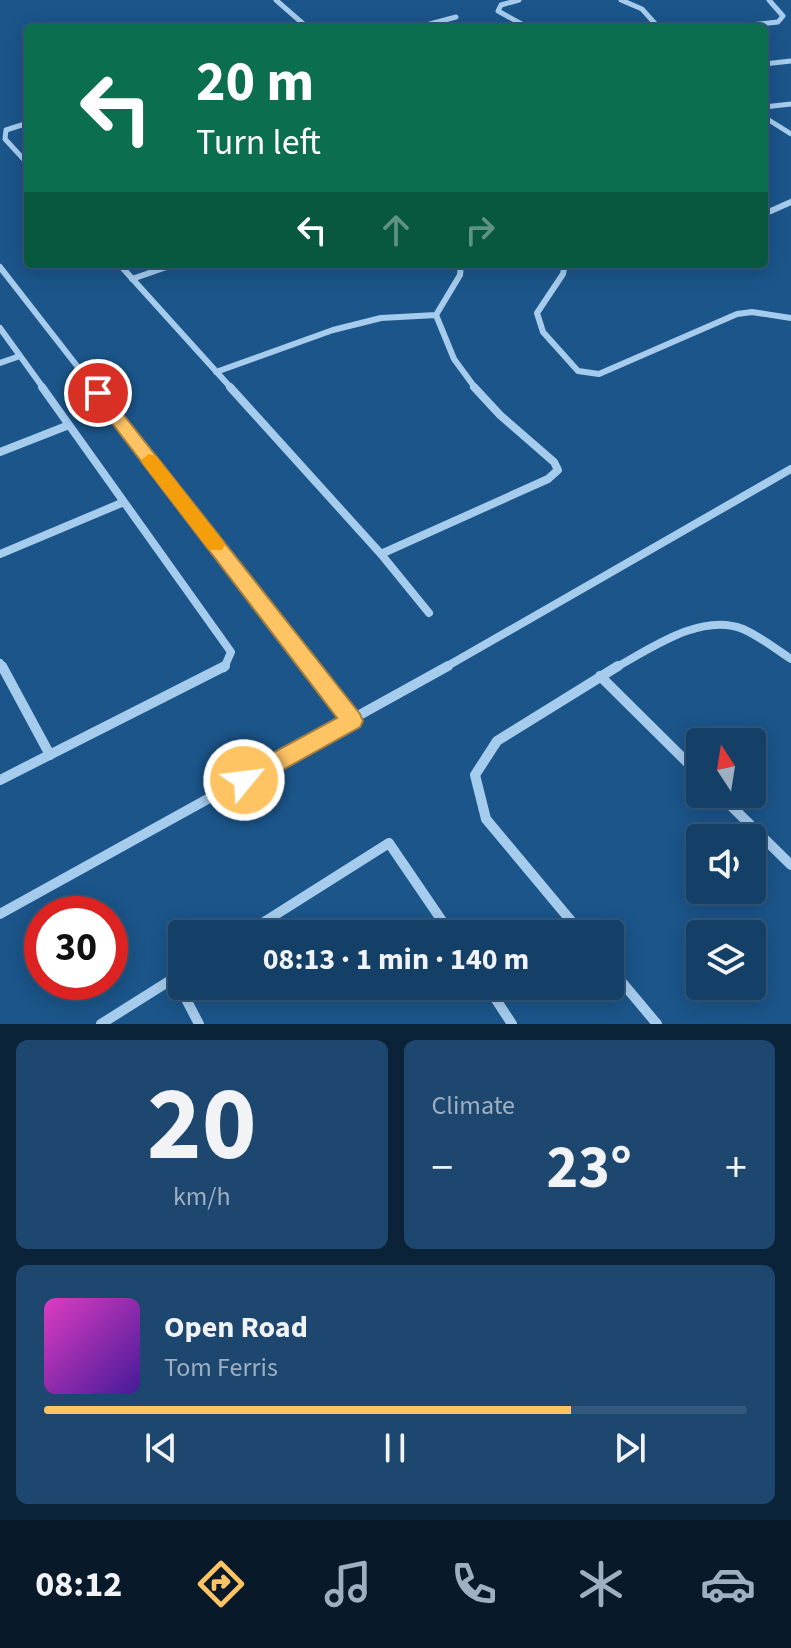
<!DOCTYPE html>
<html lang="en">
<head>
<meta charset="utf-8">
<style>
	:root { --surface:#144068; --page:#1d476e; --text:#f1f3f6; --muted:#9dafc0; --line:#33597c; --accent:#fec463 }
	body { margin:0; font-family:"Source Sans 3",sans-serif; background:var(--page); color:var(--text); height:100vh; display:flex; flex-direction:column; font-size:30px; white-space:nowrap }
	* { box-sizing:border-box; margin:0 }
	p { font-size:26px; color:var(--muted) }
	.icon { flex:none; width:44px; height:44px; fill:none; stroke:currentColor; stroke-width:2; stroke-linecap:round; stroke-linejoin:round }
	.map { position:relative; height:1024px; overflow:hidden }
	.panel { display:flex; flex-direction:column; gap:16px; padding:16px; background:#0b2339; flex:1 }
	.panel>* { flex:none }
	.guide { position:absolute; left:24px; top:24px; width:744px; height:244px; border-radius:8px; box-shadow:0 4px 20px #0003,0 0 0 2px var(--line); background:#0b6e4f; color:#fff; overflow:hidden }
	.needle { width:52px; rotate:348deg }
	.fabs { position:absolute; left:686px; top:728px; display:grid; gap:16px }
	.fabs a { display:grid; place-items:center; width:80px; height:80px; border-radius:8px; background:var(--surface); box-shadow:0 4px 20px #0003,0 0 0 2px var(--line); font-size:40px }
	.speed { position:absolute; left:24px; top:896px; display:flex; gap:16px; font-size:40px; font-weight:700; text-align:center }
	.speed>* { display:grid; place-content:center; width:104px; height:104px; border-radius:50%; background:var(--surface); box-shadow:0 4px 20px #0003,0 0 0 2px var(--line); line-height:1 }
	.speed .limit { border:12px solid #d22; background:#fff; color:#111 }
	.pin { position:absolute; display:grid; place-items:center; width:68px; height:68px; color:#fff; margin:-34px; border:4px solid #fff; border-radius:50%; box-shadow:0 2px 8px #0007 }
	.me { position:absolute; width:88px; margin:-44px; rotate:61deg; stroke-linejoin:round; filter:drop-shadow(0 0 6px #0008) }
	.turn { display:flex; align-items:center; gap:28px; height:168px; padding:0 40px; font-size:36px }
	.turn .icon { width:104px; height:104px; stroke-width:2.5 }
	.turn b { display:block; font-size:56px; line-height:68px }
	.lanes { display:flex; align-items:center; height:76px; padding:0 40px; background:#0003; justify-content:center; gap:40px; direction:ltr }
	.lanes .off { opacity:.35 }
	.big { font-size:60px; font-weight:700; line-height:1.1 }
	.panel .card { flex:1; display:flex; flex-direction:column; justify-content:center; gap:12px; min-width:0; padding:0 28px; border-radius:12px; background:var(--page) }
	.panel .dial { align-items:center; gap:0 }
	.dial b { font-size:104px; line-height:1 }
	.song { display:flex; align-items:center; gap:24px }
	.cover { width:96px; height:96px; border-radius:12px; background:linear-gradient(135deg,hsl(310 70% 55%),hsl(260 70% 35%)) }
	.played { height:8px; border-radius:4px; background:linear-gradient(90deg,var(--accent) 75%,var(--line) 75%) }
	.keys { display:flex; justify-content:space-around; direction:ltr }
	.heat { display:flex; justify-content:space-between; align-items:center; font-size:44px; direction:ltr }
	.panel .tiles { flex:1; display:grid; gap:16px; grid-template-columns:1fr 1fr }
	.card:last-child { grid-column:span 2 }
	.trip { position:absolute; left:168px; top:920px; width:456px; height:80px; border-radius:8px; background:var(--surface); box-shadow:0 4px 20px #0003,0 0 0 2px var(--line); font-weight:700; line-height:80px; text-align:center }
	.dock { display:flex; height:128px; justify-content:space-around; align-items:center; background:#081a2a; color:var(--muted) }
	.dock .icon { width:56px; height:56px }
	.dock .on { color:var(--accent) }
	.dock b { font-size:36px; color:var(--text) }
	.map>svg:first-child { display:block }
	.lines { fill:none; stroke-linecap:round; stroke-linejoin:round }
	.minor-far3 { stroke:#a6cced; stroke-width:5 }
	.minor-far2 { stroke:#a6cced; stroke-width:6 }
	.minor-far1 { stroke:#a6cced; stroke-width:8 }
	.minor { stroke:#a6cced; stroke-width:10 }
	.route { fill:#fec463; stroke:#a57f40; stroke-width:2 }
	.slow { fill:#f59e0b }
</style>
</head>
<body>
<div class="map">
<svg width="791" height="1024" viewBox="0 0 791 1024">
	<rect width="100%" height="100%" fill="#1b558a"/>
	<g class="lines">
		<path class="minor-far3" d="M276,0L308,28
			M519,0L501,5L498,11L529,28
			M621,0L642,9L659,28
			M415,28L456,17
			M724,28L778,22L783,16L769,0
			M764,64L791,61
			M764,107L791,104
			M764,117L791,134
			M28,123L6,130L5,139L28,164"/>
		<path class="minor-far2" d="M764,214L791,202
			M119,264L232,389
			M461,264L460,275L436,315L454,359L476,389
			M565,264L563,274L537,313L543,332L578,371L599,374L737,314L752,312L791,318
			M0,267L95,389
			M132,279L175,264
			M0,328L44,389
			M0,363L20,356
			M216,372L333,330L381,318L436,315"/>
		<path class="minor-far1" d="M42,387L231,652L224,668
			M93,387L311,668
			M230,387L381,554L429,613
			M0,452L69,425
			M0,554L124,502
			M381,554L548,479L558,470L554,462L500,415L474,387
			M0,663L3,668
			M444,668L791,469
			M615,668C650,649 701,612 743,629C759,636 776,649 791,659"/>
		<path class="minor" d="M2,666L50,755
			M309,666L352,721
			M600,676L700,775
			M0,780L225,666
			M719,794L791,865
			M0,914L448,666
			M245,934L389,843L451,934
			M582,934L486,819L475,775L497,741L618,666
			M610,968L657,1024
			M175,978L199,1024
			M487,986L512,1024
			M101,1024L182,973"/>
	</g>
	<path class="route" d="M98,388L104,390L360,714L363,721L360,727L252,787L244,790L236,787L232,780L236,773L337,718L92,397L90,393Z"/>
	<path class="slow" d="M149,454L156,456L222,540L225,545L222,550H209L143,464L141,460Z"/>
</svg>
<div class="fabs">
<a><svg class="needle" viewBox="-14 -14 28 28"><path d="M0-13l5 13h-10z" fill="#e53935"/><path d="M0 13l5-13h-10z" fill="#9dafc0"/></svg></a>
<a><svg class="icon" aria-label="sound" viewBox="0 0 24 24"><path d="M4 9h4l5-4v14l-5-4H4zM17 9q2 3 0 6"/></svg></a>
<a><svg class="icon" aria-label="layers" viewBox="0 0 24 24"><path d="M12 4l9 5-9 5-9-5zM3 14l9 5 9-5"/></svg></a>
</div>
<div class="speed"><div class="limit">30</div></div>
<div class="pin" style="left:98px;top:393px;background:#d93025"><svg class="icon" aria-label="arrive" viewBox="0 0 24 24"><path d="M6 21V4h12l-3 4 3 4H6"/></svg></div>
<svg class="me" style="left:244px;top:780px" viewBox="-20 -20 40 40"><circle r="17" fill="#fec463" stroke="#fff" stroke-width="3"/><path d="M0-11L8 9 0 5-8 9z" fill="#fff"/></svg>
<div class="trip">08:13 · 1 min · 140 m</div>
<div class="guide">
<div class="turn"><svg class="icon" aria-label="left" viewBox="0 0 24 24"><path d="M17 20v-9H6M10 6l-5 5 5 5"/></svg><div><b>20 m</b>Turn left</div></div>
<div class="lanes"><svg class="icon" aria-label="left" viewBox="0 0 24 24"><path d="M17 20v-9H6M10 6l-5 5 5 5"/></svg><svg class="icon off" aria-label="ahead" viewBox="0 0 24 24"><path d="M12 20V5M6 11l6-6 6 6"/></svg><svg class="icon off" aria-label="right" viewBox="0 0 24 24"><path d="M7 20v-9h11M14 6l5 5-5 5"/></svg></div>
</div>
</div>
<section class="panel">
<div class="tiles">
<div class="card dial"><b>20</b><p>km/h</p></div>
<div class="card"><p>Climate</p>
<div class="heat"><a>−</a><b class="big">23°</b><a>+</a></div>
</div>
<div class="card">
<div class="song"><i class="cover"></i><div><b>Open Road</b><p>Tom Ferris</p></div></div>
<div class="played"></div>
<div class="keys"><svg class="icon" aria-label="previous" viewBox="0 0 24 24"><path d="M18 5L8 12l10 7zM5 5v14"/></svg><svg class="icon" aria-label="pause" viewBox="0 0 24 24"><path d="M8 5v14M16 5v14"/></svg><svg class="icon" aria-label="next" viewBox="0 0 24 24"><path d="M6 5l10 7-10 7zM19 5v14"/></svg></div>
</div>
</div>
</section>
<nav class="dock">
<b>08:12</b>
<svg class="icon on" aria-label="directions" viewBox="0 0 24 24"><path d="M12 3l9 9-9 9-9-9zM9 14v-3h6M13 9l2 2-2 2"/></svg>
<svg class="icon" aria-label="music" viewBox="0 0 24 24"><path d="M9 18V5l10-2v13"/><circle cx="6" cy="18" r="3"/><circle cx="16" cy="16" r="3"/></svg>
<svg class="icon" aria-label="phone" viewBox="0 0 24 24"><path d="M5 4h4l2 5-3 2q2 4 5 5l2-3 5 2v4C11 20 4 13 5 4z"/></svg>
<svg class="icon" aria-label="climate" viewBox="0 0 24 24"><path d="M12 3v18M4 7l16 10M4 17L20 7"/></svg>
<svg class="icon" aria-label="car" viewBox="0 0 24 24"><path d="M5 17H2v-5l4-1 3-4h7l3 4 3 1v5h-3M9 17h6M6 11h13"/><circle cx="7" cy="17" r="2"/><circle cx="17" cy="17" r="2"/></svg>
</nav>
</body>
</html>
